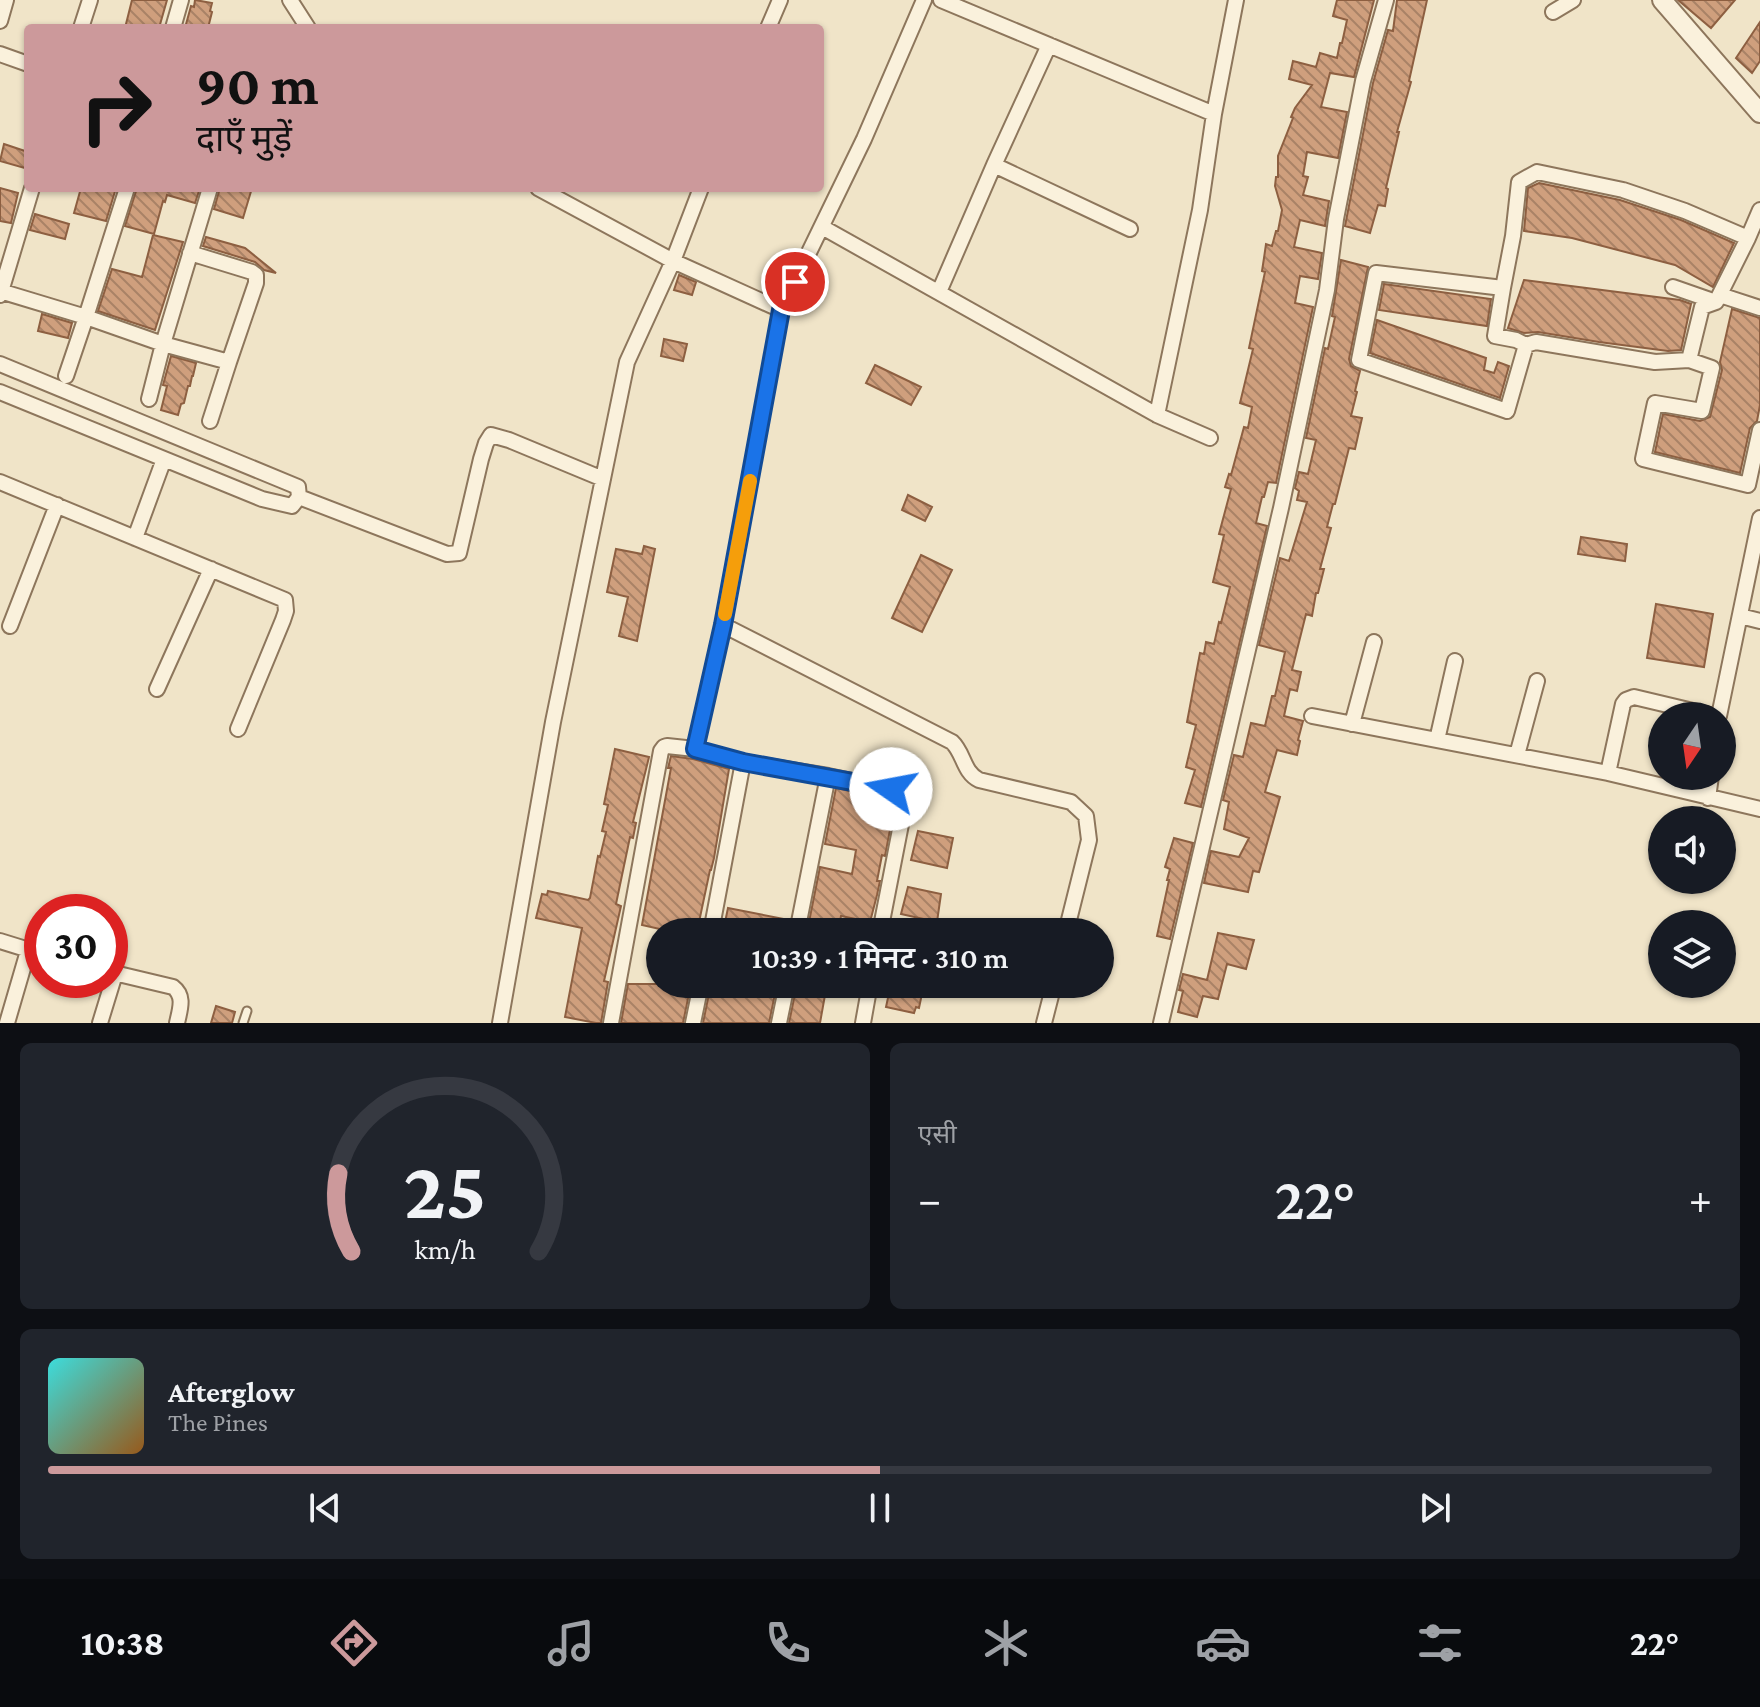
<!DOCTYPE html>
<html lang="hi">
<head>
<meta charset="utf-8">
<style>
	:root { --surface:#171b24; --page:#20242c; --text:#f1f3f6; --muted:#9ea1a6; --line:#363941; --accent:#cc999b }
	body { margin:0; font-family:"Crimson Pro","Noto Sans Devanagari",serif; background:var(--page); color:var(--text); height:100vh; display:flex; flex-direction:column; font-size:30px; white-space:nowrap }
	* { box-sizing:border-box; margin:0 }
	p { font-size:26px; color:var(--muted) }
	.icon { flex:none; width:44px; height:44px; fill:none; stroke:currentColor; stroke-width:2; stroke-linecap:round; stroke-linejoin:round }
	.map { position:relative; height:1023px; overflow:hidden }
	.panel { display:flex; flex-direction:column; gap:20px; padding:20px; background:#0d0f14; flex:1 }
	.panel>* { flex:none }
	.top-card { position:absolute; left:24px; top:24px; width:800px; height:168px; border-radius:8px; box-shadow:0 2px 6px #0004; background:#cc999b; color:#111; overflow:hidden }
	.needle { width:52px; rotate:193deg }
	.controls { position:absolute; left:1648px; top:702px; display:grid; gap:16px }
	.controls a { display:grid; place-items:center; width:88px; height:88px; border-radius:50%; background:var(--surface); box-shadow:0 2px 6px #0004; font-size:40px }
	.speed { position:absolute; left:24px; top:894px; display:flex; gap:16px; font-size:40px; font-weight:700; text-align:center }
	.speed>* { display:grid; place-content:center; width:104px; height:104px; border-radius:50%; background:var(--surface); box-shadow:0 2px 6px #0004; line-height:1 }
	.speed .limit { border:12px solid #d22; background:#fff; color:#111 }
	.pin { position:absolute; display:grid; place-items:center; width:68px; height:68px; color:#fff; margin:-34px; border:4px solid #fff; border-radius:50%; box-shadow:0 2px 8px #0007 }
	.me { position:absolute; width:88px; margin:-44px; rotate:282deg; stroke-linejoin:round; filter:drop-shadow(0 0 6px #0008) }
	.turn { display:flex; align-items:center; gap:28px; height:168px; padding:0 40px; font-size:36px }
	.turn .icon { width:104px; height:104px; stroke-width:2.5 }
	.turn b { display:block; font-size:56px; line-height:68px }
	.big { font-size:60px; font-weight:600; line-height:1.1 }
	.panel .widget { flex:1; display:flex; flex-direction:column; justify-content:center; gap:12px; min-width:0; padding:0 28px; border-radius:12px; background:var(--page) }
	.panel .dial { align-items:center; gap:0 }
	.dial svg { height:208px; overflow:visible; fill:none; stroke:var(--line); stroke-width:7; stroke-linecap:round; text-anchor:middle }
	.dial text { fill:var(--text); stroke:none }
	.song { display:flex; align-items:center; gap:24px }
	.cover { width:96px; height:96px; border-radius:12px; background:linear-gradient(135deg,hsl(180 70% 55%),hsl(30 70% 35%)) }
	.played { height:8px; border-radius:4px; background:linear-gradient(90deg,var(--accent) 50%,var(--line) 50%) }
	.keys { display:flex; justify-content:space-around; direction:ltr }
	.heat { display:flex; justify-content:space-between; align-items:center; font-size:44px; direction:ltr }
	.panel .tiles { flex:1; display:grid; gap:20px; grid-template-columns:1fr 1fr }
	.widget:last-child { grid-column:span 2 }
	.trip { position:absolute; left:646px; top:918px; width:468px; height:80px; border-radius:40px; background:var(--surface); box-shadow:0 2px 6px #0004; font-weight:600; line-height:80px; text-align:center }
	.tab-bar { display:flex; height:128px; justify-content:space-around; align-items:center; background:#090b0e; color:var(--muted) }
	.tab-bar .icon { width:56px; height:56px }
	.tab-bar .current { color:var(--accent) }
	.tab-bar b { font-size:36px; color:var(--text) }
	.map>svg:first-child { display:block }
	.building { fill:url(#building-back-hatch); stroke:#8d5f41; stroke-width:2 }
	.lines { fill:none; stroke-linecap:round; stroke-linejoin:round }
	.service-casing { stroke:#8d765c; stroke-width:11 }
	.minor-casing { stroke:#8d765c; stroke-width:18 }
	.tertiary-casing { stroke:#8d765c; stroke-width:22 }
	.service { stroke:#faf1dc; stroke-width:7 }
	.minor { stroke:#faf1dc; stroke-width:14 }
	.tertiary { stroke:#faf1dc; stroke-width:18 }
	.route-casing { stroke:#114b97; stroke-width:20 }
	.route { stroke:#1a73e8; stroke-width:14 }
	.slow { stroke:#f59e0b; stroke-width:14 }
</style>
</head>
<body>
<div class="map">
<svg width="1760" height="1023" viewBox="0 0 1760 1023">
	<defs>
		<pattern id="building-back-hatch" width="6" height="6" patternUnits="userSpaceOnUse" patternTransform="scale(2)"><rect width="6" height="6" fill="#cf9f7d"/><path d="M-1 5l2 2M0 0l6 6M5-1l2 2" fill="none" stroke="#a98266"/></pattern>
	</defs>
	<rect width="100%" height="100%" fill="#f0e4c8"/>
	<path class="building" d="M132,0H167L159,28H125Z
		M195,0L212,3L210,11L212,12L208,28H185L191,6L194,7Z
		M1337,0H1374L1354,77L1330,73L1321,107L1347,112L1338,158L1307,152L1303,176L1308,177L1303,195L1329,201L1325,226L1300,220L1294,247L1322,253L1318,279L1300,276L1295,303L1313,307L1276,483L1268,482L1264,497H1262L1256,523L1267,526L1201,807L1185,803L1195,770L1186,767L1196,725L1187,722L1200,653L1204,654L1206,642L1214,644L1219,622L1221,623L1230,587L1213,582L1224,535L1219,534L1231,489L1225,487L1229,474L1231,475L1244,427L1248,428L1252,407L1240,403L1253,349L1249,348L1265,272L1262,271L1264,258L1266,244L1272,246L1276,231H1278L1282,210L1275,186L1276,177H1278V156L1293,118L1291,117L1295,108L1312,85L1289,79L1293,61L1316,67L1320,53L1337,58L1340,43H1342L1347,20L1333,16Z
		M1397,0H1427L1409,81L1411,82L1397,132H1399L1386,188L1388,189L1385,206L1378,205L1370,233L1345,226L1373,83L1388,30L1393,31Z
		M1678,0H1735L1711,28Z
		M1760,22V61L1752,73L1736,58Z
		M4,144L28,152V169L0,161Z
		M1539,183L1620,200L1681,220L1734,243L1713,287L1675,265L1572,238L1524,231L1528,188Z
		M0,188L18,193L11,223L0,221Z
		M81,188H116L106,221L74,213Z
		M137,188H200L195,203L167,195L165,202L163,201L154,234L125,226Z
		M220,188H252L243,218L214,209Z
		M35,214L69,224L65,239L30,230Z
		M153,235L183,242L155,330L98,311L112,269L142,277Z
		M206,237L245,248L276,273L264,270L255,262L203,246Z
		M1341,260L1368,267L1349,359L1351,366L1360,371L1355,391L1357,392L1351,416L1362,418L1355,449L1349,448L1335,504H1333L1327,527L1331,528L1320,569H1324L1318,593H1316L1312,616L1306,614L1292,670L1301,672L1297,691L1290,689L1284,716L1303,721L1298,740L1300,741L1297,755L1277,750L1265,792L1280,797L1259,872L1253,871L1248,892L1204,883L1211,851L1239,857L1249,838L1224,829L1229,802L1223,800L1234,755L1243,757L1251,723L1265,726L1272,696H1275L1285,652L1259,645L1280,558L1289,561L1307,502L1297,500L1299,491L1295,488L1299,472L1308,474L1316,440L1306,438L1325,348L1328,349L1335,317L1332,316Z
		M679,275L696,282L692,295L674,290Z
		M1524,280L1680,300L1691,304L1681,350L1668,351L1599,342L1538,332L1524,333L1508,328Z
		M1384,284L1491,299L1487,326L1379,310Z
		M1732,309L1760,318V405L1757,421L1750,428L1740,473L1655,452L1663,414L1700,421L1710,417L1722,370L1720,362Z
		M42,314L72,323L68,338L38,331Z
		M1377,320L1486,358L1484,370L1494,373L1498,362L1509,366L1500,398L1370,353Z
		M664,339L687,344L683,361L661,356Z
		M171,356L196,363L193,376H192L190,386H188L184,403L181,404L178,415L161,410L167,386L163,385Z
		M875,365L921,387L911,405L866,383Z
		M908,495L932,507L925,521L902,510Z
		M1581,537L1627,544L1625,561L1578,554Z
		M644,546L655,549L637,641L619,636L628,597L607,592L616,549L642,554Z
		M921,555L952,570L922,632L892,618Z
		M1656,604L1713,614L1704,667L1647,658Z
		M615,749L649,757L633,822L636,823L633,838L630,837L616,904L621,906L604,981L608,982L601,1023H596L565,1017L582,928L536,918L542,894L547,895L548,891L588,900L590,898L598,856L600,857L606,832L602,831L608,805L604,804Z
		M671,756L693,759L729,769L714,858L711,870H710L699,922L703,923L701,932H673L642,925L671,768H668Z
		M836,788L864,794L861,808L893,814L885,856L882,855L877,881H880L877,895L870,922L841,916L838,932H807L820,867L852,874L856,850L825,844Z
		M918,831L953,838L947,868L911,860Z
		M1174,838L1193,843L1170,939L1157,936L1169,880H1167L1170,869L1165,867Z
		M908,887L941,894L937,922L901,914Z
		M728,908L789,920L787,932H723Z
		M1218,933L1254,940L1246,969L1227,964L1218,999L1203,996L1197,1017L1178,1012L1183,991L1179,990L1183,974L1207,980Z
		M628,984H691L683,1023H621Z
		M711,984H777L769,1023H703Z
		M797,984H827L820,1023H789Z
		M891,984H924L919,1008L916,1007L914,1013L886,1007Z
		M216,1006L235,1012L232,1023H211Z"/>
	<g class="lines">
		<g class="service-casing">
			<path id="service" d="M243,1023L247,1011"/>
		</g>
		<g class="minor-casing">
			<path id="minor" d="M290,0L308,28
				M941,0L1214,114
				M1553,12L1573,0
				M0,21L6,0
				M81,28L90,0
				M173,28L181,0
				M768,28L780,0
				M1049,45L994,165L1130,229
				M0,54L28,64
				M538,188L673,261L781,310
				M822,227L1157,415L1210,438
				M1748,238L1716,302L1702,307L1689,360L1655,362L1536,342L1526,345L1507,411L1359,360L1376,273L1503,288L1513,236L1519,182L1537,172L1623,190L1685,211L1748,238L1760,210
				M190,253L252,272L256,275V283L229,362
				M1673,287L1716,302
				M1503,288L1495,336L1516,340L1526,345
				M0,291L86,317L127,188
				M939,292L994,165
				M0,295L32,188
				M1720,295L1760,308
				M1689,360L1712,368L1702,411L1655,403L1643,459L1748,485L1760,430
				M0,364L298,487L299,497L292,506L262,499L0,392
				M66,376L86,317L163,344L210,188
				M149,399L163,344L229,362L210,421
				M1157,415L1200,210L1214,114L1236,0
				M0,482L285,600L286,611L283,620L238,729
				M299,497L447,554L459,553L481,459L486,443L491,435L509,440L603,479
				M135,538L164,459
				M1740,616L1760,621
				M723,625L952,742C964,753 963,772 979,780L1071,802L1086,816L1089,840L1066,932
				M10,626L57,505
				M157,689L211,569
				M1312,716L1608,773L1760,809
				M1719,716L1760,518
				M1352,724L1374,642
				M1437,740L1455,661
				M695,749L723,625L781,310L864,139L924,0
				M1517,755L1537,681
				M1608,773L1623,704L1626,700L1634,697L1714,716
				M828,776L891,789L902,795L904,809L880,932
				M1708,798L1711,776
				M711,932L743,762L828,776L797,932
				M0,941L42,954
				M110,972L173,987C185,996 180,1009 177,1023
				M7,1023L28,951
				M100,1023L115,974
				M500,1023L553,722L627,362L673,261L701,188
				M611,1023L661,751L664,747L667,746L695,749L743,762
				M693,1023L701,984
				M779,1023L787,984
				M863,1023L870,984
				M1044,1023L1054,984
				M1161,1023L1281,508L1327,290L1336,219L1363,81L1386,0"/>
		</g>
		<g class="tertiary-casing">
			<path id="tertiary" d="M1662,0L1760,113"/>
		</g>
		<use href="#service" class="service"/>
		<use href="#minor" class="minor"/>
		<use href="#tertiary" class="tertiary"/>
	</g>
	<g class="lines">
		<g class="route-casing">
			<path id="route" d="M795,282L781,310L723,625L695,749L743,762L891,789"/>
		</g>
		<use href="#route" class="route"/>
		<path class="slow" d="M725,614L750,481"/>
	</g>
</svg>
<div class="controls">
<a><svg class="needle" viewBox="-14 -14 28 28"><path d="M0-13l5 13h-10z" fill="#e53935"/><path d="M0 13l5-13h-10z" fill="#9ea1a6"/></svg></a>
<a><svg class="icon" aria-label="sound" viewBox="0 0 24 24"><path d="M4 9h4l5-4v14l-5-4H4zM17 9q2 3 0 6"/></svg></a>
<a><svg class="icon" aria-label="layers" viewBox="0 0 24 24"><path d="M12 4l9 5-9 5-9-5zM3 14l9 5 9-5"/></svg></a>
</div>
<div class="speed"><div class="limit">30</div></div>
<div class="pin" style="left:795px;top:282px;background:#d93025"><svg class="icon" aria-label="arrive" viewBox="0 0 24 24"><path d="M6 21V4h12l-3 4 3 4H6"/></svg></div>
<svg class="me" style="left:891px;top:789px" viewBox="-20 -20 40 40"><circle r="19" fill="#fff"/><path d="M0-13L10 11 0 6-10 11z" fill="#1a73e8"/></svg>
<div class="trip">10:39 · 1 मिनट · 310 m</div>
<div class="top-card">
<div class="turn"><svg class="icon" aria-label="right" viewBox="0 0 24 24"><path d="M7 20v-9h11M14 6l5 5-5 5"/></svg><div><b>90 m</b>दाएँ मुड़ें</div></div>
</div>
</div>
<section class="panel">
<div class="tiles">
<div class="widget dial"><svg viewBox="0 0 100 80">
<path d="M14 69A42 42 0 1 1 86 69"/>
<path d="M14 69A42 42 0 0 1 9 39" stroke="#cc999b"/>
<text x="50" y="56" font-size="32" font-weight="700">25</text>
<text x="50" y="72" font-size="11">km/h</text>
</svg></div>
<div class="widget"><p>एसी</p>
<div class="heat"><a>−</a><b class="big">22°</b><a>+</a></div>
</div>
<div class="widget">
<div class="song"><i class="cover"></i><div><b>Afterglow</b><p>The Pines</p></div></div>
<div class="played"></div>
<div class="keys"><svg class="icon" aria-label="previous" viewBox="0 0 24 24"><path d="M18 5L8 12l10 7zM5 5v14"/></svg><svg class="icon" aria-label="pause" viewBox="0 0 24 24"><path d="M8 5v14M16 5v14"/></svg><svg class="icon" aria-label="next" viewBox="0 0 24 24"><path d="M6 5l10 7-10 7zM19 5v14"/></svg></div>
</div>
</div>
</section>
<nav class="tab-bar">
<b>10:38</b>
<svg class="icon current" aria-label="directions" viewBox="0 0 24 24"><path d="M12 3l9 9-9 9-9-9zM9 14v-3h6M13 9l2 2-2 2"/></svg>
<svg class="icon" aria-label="music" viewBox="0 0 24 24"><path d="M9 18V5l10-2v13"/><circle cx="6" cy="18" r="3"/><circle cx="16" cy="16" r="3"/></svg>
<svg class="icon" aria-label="phone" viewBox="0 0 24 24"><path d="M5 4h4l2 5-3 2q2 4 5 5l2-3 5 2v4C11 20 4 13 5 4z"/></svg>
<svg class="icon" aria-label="climate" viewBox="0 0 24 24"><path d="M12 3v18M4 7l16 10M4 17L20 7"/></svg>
<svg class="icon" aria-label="car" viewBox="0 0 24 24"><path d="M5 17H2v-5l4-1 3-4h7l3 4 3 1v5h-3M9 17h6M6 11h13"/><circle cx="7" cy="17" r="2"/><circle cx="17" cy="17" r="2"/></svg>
<svg class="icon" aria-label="filters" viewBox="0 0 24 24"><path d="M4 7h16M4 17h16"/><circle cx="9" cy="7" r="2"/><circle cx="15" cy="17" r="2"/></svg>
<b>22°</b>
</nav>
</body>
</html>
